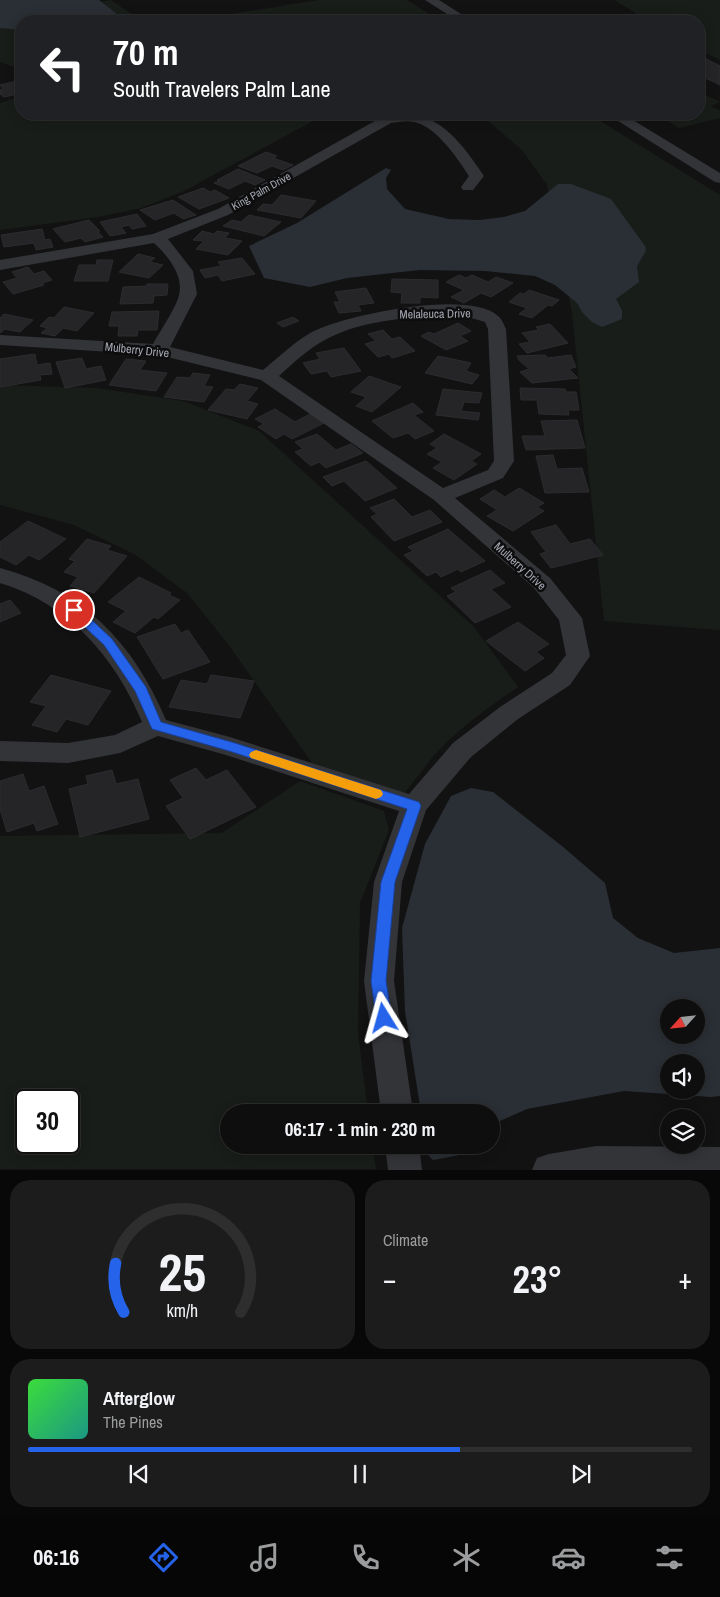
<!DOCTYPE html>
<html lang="en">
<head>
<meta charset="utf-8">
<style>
	:root { --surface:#0e0e0e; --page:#1c1c1c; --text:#f1f3f6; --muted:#9b9c9e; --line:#2e2e2e; --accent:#2563eb }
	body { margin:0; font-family:"Archivo Narrow",sans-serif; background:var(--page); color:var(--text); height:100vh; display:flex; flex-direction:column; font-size:19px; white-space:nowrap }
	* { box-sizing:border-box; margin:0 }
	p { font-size:16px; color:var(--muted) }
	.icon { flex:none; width:28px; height:28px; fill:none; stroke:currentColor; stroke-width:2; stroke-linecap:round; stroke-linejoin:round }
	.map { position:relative; height:1170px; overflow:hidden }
	.sheet { display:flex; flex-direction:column; gap:10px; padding:10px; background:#080808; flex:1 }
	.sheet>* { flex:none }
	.guide { position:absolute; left:15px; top:15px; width:690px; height:105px; border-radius:20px; box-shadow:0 2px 12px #0003,0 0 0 1px var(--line); background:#202124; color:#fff; overflow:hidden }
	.needle { width:32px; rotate:243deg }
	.tools { position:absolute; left:660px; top:999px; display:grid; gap:10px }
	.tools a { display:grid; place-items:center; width:45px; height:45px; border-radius:50%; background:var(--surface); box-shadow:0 2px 12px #0003,0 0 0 1px var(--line); font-size:25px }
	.speed { position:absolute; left:15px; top:1089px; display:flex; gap:10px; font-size:25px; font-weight:700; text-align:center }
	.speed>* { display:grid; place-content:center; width:65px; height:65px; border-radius:50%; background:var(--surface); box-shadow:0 2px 12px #0003,0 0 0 1px var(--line); line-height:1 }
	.speed .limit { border:2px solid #111; border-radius:8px; background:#fff; color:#111 }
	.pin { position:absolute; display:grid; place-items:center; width:42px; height:42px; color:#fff; margin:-21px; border:2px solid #fff; border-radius:50%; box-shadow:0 1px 5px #0007 }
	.me { position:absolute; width:55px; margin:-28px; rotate:352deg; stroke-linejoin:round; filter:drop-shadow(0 0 4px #0008) }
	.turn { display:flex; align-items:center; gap:18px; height:105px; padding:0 15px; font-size:22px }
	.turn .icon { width:65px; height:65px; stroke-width:2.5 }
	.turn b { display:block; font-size:35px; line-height:42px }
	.big { font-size:38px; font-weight:700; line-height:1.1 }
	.sheet .widget { flex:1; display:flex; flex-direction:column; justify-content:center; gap:8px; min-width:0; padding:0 18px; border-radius:20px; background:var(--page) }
	.sheet .dial { align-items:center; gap:0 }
	.dial svg { height:130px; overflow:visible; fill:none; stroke:var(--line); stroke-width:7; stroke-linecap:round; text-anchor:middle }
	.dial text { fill:var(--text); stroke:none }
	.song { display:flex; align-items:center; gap:15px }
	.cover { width:60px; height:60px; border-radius:8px; background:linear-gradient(135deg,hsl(120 70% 55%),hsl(170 70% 35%)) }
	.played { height:5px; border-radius:2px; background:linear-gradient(90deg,var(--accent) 65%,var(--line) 65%) }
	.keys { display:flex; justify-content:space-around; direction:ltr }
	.heat { display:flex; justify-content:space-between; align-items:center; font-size:28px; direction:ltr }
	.sheet .tiles { flex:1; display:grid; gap:10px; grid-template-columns:1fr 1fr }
	.widget:last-child { grid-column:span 2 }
	.trip { position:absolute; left:220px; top:1104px; width:280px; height:50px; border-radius:25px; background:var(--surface); box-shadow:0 2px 12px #0003,0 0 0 1px var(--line); font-weight:700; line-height:50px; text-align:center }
	.tabs { display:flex; height:80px; justify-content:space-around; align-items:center; background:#060606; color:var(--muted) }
	.tabs .icon { width:35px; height:35px }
	.tabs .current { color:var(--accent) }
	.tabs b { font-size:22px; color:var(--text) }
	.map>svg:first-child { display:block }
	.green { fill:#191d19; fill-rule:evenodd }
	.water { fill:#2a2f35; fill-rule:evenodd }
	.building { fill:#252527; stroke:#2c2c2f }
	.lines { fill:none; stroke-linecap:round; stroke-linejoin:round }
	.minor { fill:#333438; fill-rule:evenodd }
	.route { fill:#2563eb; stroke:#184099 }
	.slow { fill:#f59e0b }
	.labels { text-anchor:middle; stroke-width:5; stroke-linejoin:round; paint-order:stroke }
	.far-street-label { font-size:11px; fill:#a5a8b2; stroke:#0d0d0e }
	.street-label { font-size:12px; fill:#a5a8b2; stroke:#0d0d0e }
</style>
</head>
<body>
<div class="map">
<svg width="720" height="1170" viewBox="0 0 720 1170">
	<rect width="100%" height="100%" fill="#121213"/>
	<path class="green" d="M0,0L75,5L111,0L142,21H21V69L0,62Z
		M318,0H407L441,21H189Z
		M614,0H720V60L699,50V21H649Z
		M704,94L720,102L711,106L720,111V118L679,128L657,114H699V95Z
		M21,96V114H326L184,191L141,208L98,217L0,230V103Z
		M480,114H589L720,195V630L604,621L572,313L547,185L522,150Z
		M0,385L97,388L183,401L259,431L474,627L518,687C492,705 466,723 444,745C429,759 418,778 404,793H386L312,763L228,644L187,593L134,554L74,525L0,505Z
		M300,781L384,811L389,830L360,903L358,1033L368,1112H229V1145H372L376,1169H0V836L222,833ZM26,1100H69V1142H26Z"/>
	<path class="water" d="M0,0H99L126,21H21V30L0,28Z
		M386,168L391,170L386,178L387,189L405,209L449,219L479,220L504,217L525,211L558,184H571L611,199L645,246L646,251L637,266L639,282L616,299L622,310V319L602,327L592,322L582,312L577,303L555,285L535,276L485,271L420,270L347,278L310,287L264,278L249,246L297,223Z
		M471,788L493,792L562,846L605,883L613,918L638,938L674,953L720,948V1096L711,1097L624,1091L527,1109L491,1125V1112H421L405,1011L402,928L425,844L451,796ZM669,1008H696V1035H669ZM669,1062H696V1090H669Z
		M426,1145H483L481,1151L433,1160L428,1155Z"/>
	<path class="building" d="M699,55L720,66V85L699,75Z
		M21,80V90L16,92L18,94L4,97L0,94V90L3,89L0,85Z
		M266,152L277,156L273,158L293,165L283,170L272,166L257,173L238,166Z
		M238,169L265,180L255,185L245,181L229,189L214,183L220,181L217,180Z
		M203,188L210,192L215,190L229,198L199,209L178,197Z
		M281,195L316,201L301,218L257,210L263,204L272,205Z
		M173,200L196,215L183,219L174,213L155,220L140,210Z
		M137,214L146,226L132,229L129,225L121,227L126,233L110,236L100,222Z
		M249,215L281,222L264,236L223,226L232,220L241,222Z
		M89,220L100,231H97L103,237L85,242L81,238L65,242L53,229Z
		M42,229L45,240L50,239L53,247L36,250L34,243L4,247L1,235Z
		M202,231L214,234L217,231L229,233L225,238L242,241L228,255L196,249L204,241L193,240Z
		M138,254L155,258L150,262L163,265L149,278L119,272Z
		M242,258L255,274L222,281L218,275L205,278L200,270L221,266L218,262Z
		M97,260H113L108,281H74L79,265H96Z
		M28,267L34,274L44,271L52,280L42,283L44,285L13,294L3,282L17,278L12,272Z
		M459,275L466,278L472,275L488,282L496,277L513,283L491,297L481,293L464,303L451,297L464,290L446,282Z
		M392,279L438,280V298L420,297V303H401L402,293L391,292Z
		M147,284H168L167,295L154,296L153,303L120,304L123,287L147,286Z
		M366,288L374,303L358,305L361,311L339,313L334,302H340L335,292Z
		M529,290L559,300L552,306L548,305L532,318L519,314L527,308L509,302L520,293L524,294Z
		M64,307L94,313L77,331L63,328L55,336L41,333L47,328L40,326L49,317L54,318Z
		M159,311L157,330H138L137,336H118L119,326H109L112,312Z
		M4,314L33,320L20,332L5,329L0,333V318Z
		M293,317L299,321L283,327L277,323Z
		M458,323L471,331L460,336L468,341L446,350L421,336L429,332L434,334Z
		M550,324L568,343L527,353L519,344L530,342L522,333L539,330L536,327Z
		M383,330L392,339L400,337L415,351L392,358L389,354L378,357L365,344L376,341L368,334Z
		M344,348L361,371L331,377L327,371L311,374L303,363L320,359L316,353Z
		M35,354L37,365L50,363L52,374L40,375L41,380L0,387V359Z
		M545,355L548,358L571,355L576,367L569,369L578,378L532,383L520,372L529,369L519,360L517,356Z
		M438,356L471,363L466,371L479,375L472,384L425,373Z
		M82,358L86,369L101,366L106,380L65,388L56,362Z
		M126,359L146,361L140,370L167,373L156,391L109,385Z
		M193,373L210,375L204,386L213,387L204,402L164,397L177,377L190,378Z
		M369,376L401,387L372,412L356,406L366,397L351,392Z
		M240,384L258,388L247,401L258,404L247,419L208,410L226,389L234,390Z
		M520,388L565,389L566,392H576L579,410H568L569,415L539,414L537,400H521Z
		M443,389L482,393L479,403L464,402L461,411L480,413L478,420L436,415Z
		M413,403L423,412L414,415L434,431L415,439L408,433L393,438L372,421Z
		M275,409L295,422L310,414L324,423L292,439L284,434L276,439L258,427L264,424L255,419Z
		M577,420L585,448L526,450L522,436H545L541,421Z
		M317,434L336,450L351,444L363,453L326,468L319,462L311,466L295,452L303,449L295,442Z
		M444,434L481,454L471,461L477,464L454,480L433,468L442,462L427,454L437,448L430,444Z
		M553,455L557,469L582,468L589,492L545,493L536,456Z
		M366,461L397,488L365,501L344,481L332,486L323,477Z
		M519,488L544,503L537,507L544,511L513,531L487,516L497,510L480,499L494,490L505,497Z
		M394,499L412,517L430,510L442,522L394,541L371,517L377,514L370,508Z
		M28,521L66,539L39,560L29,555L16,565L0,557V542Z
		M556,525L570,544L590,539L603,555L551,568L540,554L546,552L531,532Z
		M448,529L485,561L461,572L458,569L441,577L436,572L427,576L404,555L413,551L408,547Z
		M87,539L111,546L107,550L127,556L94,593L70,586L78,577L64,572L75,561L69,559Z
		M490,570L505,583L491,589L511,607L475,623L447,596L456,592L451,588Z
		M139,577L171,593L169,595L180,600L158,619L154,617L135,633L113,622L126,611L108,602Z
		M10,600L21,613L0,622V604Z
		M518,622L549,644L536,652L544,658L525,671L486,641Z
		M175,624L181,633L188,630L210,662L163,679L137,637Z
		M51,675L111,691L88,725L66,719L57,732L32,725L46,706L30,702Z
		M211,675L254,681L240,718L169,707L181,680L207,684Z
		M196,768L206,780L227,770L256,807L190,839L166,806L183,798L170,780Z
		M112,770L116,784L138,779L149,819L80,837L69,789L88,784L86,776Z
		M23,774L29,791L44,786L58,824L37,831L34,823L7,832L0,809V781Z"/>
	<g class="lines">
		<path class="minor" d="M425,0H439L472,21H458Z
			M396,114C438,109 463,145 484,176L473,190H463L461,187L469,176C458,159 436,126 414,122C407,120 398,122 391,123L228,215L168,239L193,271L197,294L170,347L263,370C279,357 294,342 312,332C345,315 469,289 498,316C502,319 504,325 506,329L514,461L503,478L455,498L550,578L582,618L590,656L570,685L518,719L471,757L426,810L402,882L394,981L413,1112H381L364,981L374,882L399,811L226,755L158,736L120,753L68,763L0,761V741L68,743L115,735L142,722C115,657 69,604 0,583V568C83,590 133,642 166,720L230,737L409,794L453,743L500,707L552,673L566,655L559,620L534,588L434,500L261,380L159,355L0,345V335L153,344C159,333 177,306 179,295C184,275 167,255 154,243L0,270V260L153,234L218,209L382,117ZM431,316L468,317L485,322L488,329L494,461L488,470L443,488L279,376C293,363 308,349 325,340C358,322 395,319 431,316Z
			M607,114H623L720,173V183L715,182Z
			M385,1145H419L422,1170H388Z
			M596,1146L720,1147V1170H532L537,1158L549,1154Z"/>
	</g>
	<path class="route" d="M74,606L78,607L112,639L146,687L161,722L235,743L419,802L421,806L395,882L386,981L392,1018L389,1023L384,1025L378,1023L376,1018L371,981L381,882L407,809L229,751L152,729L135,691L104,645L70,613L68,610Z"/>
	<path class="slow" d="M256,750L381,790L383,794L381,797L376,799L251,758L249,755L251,752Z"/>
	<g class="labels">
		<g class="far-street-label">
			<text transform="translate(261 191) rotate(-29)" y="4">King Palm Drive</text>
		</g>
		<g class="street-label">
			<text transform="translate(435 314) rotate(-1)" y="4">Melaleuca Drive</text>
			<text transform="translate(137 350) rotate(6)" y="4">Mulberry Drive</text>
			<text transform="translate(520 566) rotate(42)" y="4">Mulberry Drive</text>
		</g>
	</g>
</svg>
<div class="tools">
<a><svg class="needle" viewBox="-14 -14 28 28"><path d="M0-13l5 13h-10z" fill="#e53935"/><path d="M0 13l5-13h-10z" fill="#9b9c9e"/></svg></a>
<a><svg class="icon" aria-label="sound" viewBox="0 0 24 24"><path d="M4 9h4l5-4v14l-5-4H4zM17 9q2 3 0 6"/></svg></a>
<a><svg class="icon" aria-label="layers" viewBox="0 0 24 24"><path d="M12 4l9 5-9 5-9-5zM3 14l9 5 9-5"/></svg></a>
</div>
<div class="speed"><div class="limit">30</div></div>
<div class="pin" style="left:74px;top:610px;background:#d93025"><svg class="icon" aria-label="arrive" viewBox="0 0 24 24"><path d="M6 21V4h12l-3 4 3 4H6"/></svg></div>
<svg class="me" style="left:384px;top:1018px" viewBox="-20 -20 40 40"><path d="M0-17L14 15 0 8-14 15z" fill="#2563eb" stroke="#fff" stroke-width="4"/></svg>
<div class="trip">06:17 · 1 min · 230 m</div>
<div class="guide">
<div class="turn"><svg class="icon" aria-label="left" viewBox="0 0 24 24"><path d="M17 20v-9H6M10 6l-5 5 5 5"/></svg><div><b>70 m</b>South Travelers Palm Lane</div></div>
</div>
</div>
<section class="sheet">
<div class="tiles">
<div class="widget dial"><svg viewBox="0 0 100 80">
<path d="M14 69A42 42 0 1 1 86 69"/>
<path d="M14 69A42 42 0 0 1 9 39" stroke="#2563eb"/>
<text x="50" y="56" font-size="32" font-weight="700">25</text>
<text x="50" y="72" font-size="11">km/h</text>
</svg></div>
<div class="widget"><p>Climate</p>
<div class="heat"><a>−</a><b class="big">23°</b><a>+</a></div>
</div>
<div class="widget">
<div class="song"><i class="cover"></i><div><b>Afterglow</b><p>The Pines</p></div></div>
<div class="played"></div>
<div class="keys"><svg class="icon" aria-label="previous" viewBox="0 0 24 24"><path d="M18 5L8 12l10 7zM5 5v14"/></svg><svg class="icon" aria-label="pause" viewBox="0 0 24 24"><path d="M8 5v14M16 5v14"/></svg><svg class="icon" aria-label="next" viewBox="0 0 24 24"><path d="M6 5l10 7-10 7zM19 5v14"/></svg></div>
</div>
</div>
</section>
<nav class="tabs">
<b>06:16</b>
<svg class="icon current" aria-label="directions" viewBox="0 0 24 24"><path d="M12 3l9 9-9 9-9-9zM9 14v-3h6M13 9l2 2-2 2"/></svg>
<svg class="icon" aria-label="music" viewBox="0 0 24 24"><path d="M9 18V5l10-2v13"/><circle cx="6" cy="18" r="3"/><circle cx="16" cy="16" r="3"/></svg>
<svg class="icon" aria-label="phone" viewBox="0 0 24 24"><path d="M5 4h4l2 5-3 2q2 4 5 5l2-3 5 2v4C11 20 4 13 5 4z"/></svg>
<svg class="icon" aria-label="climate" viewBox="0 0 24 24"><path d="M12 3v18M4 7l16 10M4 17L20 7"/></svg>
<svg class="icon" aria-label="car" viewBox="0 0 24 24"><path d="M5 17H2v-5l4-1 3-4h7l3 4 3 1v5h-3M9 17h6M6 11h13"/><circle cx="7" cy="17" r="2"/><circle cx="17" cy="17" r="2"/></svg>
<svg class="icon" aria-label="filters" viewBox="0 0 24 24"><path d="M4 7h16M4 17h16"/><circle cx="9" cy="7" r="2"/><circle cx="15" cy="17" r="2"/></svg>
</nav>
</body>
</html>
